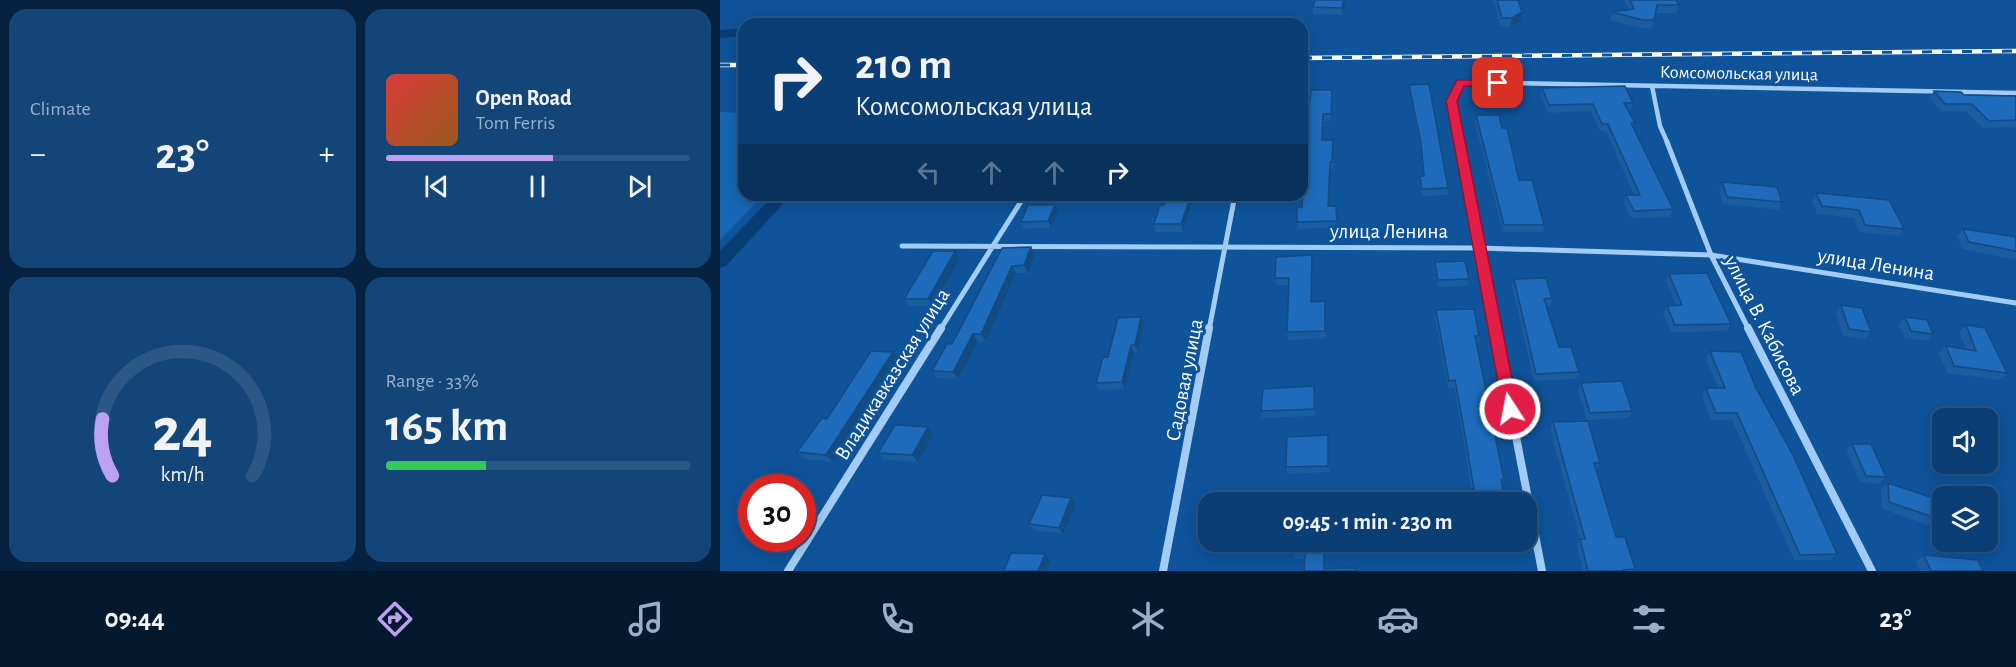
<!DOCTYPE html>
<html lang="en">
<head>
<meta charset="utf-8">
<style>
	:root { --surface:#0b3e74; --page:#144579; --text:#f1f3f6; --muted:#9aaec5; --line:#2b5786; --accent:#bca0f2 }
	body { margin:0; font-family:"Alegreya Sans",sans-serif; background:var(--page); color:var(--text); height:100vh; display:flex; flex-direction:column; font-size:22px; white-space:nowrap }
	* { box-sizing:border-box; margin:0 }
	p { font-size:20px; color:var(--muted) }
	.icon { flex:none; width:33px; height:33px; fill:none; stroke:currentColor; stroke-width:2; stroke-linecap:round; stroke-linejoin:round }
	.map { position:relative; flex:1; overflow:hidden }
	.sheet { display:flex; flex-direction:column; gap:9px; padding:9px; background:#062240; width:720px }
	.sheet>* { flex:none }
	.hud { position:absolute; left:18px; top:18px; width:570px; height:183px; border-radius:18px; box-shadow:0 3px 15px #0003,0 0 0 2px var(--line); background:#0b3e74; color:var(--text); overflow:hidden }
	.tools { position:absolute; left:1212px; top:408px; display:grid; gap:12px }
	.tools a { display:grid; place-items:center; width:66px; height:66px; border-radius:12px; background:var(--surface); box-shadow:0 3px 15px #0003,0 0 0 2px var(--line); font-size:30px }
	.speed { position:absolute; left:18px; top:474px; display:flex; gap:12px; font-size:30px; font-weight:700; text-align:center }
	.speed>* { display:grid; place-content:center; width:78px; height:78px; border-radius:50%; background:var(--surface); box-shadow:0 3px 15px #0003,0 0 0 2px var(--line); line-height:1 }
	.speed .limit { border:9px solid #d22; background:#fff; color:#111 }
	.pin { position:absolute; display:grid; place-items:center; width:51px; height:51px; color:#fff; margin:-26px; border-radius:12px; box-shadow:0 3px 9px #0006 }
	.me { position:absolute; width:66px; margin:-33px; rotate:349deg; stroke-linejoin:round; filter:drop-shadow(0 0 4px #0008) }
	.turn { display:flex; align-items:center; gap:21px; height:126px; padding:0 18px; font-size:27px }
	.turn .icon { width:78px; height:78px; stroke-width:2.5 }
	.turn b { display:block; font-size:42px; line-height:51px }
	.lanes { display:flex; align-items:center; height:57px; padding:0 18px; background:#0003; justify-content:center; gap:30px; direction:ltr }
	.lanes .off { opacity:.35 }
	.big { font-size:45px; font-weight:700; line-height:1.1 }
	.sheet .widget { flex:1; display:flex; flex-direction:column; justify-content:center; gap:9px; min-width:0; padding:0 21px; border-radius:18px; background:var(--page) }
	.sheet .dial { align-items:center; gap:0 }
	.dial svg { height:156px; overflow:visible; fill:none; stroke:var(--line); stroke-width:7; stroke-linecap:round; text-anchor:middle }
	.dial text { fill:var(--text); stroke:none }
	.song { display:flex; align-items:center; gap:18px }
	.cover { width:72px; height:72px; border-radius:9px; background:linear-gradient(135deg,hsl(0 70% 55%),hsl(30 70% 35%)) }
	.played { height:6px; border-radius:3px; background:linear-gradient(90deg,var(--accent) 55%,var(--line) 55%) }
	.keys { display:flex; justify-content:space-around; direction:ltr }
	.heat { display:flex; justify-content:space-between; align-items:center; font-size:33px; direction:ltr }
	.charge { height:9px; border-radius:4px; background:linear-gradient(90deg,#34c759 33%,var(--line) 0) }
	.sheet .tiles { flex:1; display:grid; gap:9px; grid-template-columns:repeat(2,1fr) }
	.trip { position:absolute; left:478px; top:492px; width:339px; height:60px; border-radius:18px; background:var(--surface); box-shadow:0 3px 15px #0003,0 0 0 2px var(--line); font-weight:700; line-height:60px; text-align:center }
	.tabs { display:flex; height:96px; justify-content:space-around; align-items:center; background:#04192e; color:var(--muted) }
	.tabs .icon { width:42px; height:42px }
	.tabs .current { color:var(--accent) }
	.tabs b { font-size:27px; color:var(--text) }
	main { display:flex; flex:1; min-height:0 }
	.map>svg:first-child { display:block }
	.green { fill:#1766b5 }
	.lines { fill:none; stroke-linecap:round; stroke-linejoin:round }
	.canal { fill:#093d75; fill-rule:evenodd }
	.street-far2 { stroke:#a2ccf5; stroke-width:4.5 }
	.street-far1 { stroke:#a2ccf5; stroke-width:5 }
	.street { stroke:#a2ccf5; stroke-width:8 }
	.rail-casing { stroke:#fff; stroke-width:4.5 }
	.rail { stroke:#0f539a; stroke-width:3; stroke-dasharray:10; stroke-linecap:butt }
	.wall { fill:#195ca0 }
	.shaded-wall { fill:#144b82 }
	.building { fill:#1d6bba; stroke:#144b82; stroke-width:1.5 }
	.route { fill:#e11d48; stroke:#92132f; stroke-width:1.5 }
	.labels { text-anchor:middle; stroke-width:6; stroke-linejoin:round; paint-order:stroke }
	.far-street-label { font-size:18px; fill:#fff; stroke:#0f539a }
	.street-label { font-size:21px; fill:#fff; stroke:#0f539a }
</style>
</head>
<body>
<main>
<section class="sheet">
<div class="tiles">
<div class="widget"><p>Climate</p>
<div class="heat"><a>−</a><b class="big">23°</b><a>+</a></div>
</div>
<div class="widget">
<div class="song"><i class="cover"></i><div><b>Open Road</b><p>Tom Ferris</p></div></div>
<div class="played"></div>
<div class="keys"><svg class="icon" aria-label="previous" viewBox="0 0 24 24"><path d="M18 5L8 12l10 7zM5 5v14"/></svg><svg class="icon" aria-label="pause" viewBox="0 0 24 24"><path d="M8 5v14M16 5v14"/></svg><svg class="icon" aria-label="next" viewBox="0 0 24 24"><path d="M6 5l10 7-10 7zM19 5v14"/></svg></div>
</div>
<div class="widget dial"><svg viewBox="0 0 100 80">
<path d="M14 69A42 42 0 1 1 86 69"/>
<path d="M14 69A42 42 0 0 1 9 40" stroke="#bca0f2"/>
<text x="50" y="56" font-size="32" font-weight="700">24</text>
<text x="50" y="72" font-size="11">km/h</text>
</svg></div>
<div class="widget"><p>Range · 33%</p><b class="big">165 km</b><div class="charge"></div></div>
</div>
</section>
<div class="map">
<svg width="1296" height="571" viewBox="0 0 1296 571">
	<rect width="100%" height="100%" fill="#0f539a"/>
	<path class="green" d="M0,112L24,113V195H44L0,240Z"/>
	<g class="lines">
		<path class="canal" d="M24,28V36L0,38V30Z
			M54,195H71L6,266L0,268V251Z"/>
		<path class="street-far2" d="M932,86L940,126L948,144
			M739,144L731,101L741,82L1296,93"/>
		<path class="street-far1" d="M739,142L775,330
			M947,142L991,255L1029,330
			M182,246L759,248L991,255L1296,303
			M220,330L305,195
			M489,330L515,195"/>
		<path class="street" d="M775,328L822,571
			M1028,328L1152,571
			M68,571L221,328
			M443,571L489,328"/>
		<g class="rail-casing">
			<path id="rail" d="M582,58L1296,51
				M0,65H24"/>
		</g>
		<use href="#rail" class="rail"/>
	</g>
	<path class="wall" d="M595,0H626L622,15L593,14V7Z
		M773,0H798L801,21L790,27H781Z
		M904,0H956L959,5L956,13H936L932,28H921L890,20L892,12L909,9Z
		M689,85L728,188V195L702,196L700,183V176H703L701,150L689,91Z
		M822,88L913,103L911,110H908L915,123L913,128L953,209L950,217L911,218L904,202L906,195H914L886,131H880L871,111L828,113L820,95Z
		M1214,91L1244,95L1296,96V127L1263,128L1247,112L1221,111L1209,98Z
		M612,94L611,121H604L603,140L613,147V169H610L609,206H616L617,228L578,229L577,222L582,207L586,162L582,163V141H586Z
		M756,115L782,128L799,180L824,225L823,232H783L755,123Z
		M1002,182L1062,202L1058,210L1003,204L999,189Z
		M1096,193L1184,229L1179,236L1140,232L1134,218L1097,214L1092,200Z
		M447,195H475L463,232H436L434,224L444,205Z
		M338,212L331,228L304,229L301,222Z
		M1243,229L1296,237V260L1242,249L1237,236Z
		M282,248L315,254L308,273H296L266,341L258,342L238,379L217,378L212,371L232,344Z
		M235,251L240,258L213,306H190L184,299Z
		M715,262L749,279L748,286L718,287L715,270Z
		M592,263V302L605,308L606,338L568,340L567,332L569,285H556L555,278Z
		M949,274L1011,324L1007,331L951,332L943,313L947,306L956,305L946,281Z
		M794,279L832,298L830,306H827L839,347L859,372L856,379L814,381L792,286Z
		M1121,305L1151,332L1145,339L1123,336L1116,312Z
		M716,310L759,336L758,343H757L784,480L782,486L786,502H747L746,495L748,489H751L743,436L734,387L728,388L715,317Z
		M1185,317L1213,334L1207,341L1185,338L1179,325Z
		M424,324L418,352H414L405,389L379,390L376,383L388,357Z
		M1246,325L1287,373L1279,380L1227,373L1219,353L1226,346L1246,349L1239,332Z
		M990,351L1036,388L1117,554L1110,560H1074L1012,420H991L982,395L986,388H998L986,358Z
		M173,352L179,359L113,462L85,459L77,452Z
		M861,383L912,411L909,418L867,420L858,390Z
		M595,393V416L542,418L541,411Z
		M833,422L880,463L876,470L896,537L915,569L913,571H863L857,545L860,539L830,429Z
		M208,427L213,434L198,462L164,460L158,453Z
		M608,435L609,472L567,474L566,467Z
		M1132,444L1166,477L1159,484L1140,482L1126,450Z
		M1168,483L1222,501V539L1218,537L1217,528L1162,509L1161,489Z
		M356,505L343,534L314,530L309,524Z
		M604,542L584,571V559H575L573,553Z
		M1230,542H1254L1246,547Z
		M1204,555L1263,571H1200L1196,561Z"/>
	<path class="shaded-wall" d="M624,0H626V1L622,15V8Z
		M802,12L801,21L790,27L792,18Z
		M471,195H475L463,232L461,224Z
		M335,205L338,212L331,228L328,221Z
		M311,247L315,254L308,273L304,265Z
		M235,251L240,258L213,306L208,299Z
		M292,266L296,273L266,341L261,334Z
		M421,317L424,324L418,352L415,345Z
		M253,334L258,342L238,379L233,372Z
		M411,345L414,352L405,389L402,382Z
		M173,352L179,359L113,462L106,455Z
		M208,427L213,434L198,462L192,455Z
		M351,498L356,505L343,534L339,528Z
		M325,554L330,560L326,571H318Z"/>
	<path class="building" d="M595,0H624L622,8L593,7Z
		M777,0H798L802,12L792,18H782Z
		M910,0H956L959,5H937L934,20H923L892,12L914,9Z
		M709,84L728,188L702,189L700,176H704L701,143L689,85Z
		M905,86L913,103H904L915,123H911L953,209L914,211L906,195H920L888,124H882L873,104L829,105L822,88Z
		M591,90H611L612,94L611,114H603L602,140H613L612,162H610L608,206H616L617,221L577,222V207H582L586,155H582V141H586Z
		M1214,91L1241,92L1244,95L1296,96V120L1269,121L1252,104H1225Z
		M756,115H779L782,128H787L799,180H812L824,225H784Z
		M1002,182L1057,187L1062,202L1007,197Z
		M1096,193L1169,200L1184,229L1145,225L1139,210L1102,206Z
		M447,195H471L461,224H434L440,205H444Z
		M308,205H335L328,221L301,222Z
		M1243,229L1296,237V251L1249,242Z
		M311,247L304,265L292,266L261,334H253L233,372L212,371L227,344H232L282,248Z
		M213,251H235L208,299H184Z
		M592,255L591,302L605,301V331L567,332L569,278H555L556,257Z
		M745,261L749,279L718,280L715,262Z
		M987,273L1011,324L955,325L947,306L962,305L949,274Z
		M826,278L832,298L824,299L839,347H851L859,372L816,374L794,279Z
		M1121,305L1142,308L1151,332L1129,329Z
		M754,309L759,336H755L784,480H781L786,502H750L748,489H754L744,429L735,380L729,381L716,310Z
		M421,317L415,345H411L402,382L376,383L383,357H388L398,318Z
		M1185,317L1207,320L1213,334L1191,331Z
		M1246,325L1265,328L1287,373L1234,366L1226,346L1256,351Z
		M151,351L173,352L106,455L77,452L102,418L107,419Z
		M990,351L1021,352L1036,388L1073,455L1117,554L1080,555L1017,413H996L986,388H1005Z
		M902,381L912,411L870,413L861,383Z
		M594,386V409L541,411L543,389Z
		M868,421L880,463H874L896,537H905L915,569L903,570V571H868L860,539H865L833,422Z
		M175,425L208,427L192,455L158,453Z
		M608,435V466L566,467L567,437Z
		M1132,444H1151L1166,477L1146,476Z
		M1168,483L1222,501V520L1169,502Z
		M322,495L351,498L339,528L309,524Z
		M604,501V502H575Z
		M574,542H604V569L635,568V571H584L585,553H573Z
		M291,553L325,554L318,571H284Z
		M1204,555L1258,560L1263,571H1211Z"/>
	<path class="route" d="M737,80H778L783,83L778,86H744L737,101L798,409L796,414H785L783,409L726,101Z"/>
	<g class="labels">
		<g class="far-street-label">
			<text transform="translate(1019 73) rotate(1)" y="6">Комсомольская улица</text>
		</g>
		<g class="street-label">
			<text x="669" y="238">улица Ленина</text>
			<text transform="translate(1156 264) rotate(9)" y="7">улица Ленина</text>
			<text transform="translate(1045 325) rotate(63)" y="7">улица В. Кабисова</text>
			<text transform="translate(172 374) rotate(-58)" y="7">Владикавказская улица</text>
			<text transform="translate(464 380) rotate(-79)" y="7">Садовая улица</text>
		</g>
	</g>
</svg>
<div class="tools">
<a><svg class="icon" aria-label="sound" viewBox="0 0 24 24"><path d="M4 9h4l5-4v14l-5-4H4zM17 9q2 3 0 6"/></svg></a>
<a><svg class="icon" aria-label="layers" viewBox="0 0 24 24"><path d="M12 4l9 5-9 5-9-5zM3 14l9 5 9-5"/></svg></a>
</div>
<div class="speed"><div class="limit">30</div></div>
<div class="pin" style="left:778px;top:83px;background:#d93025"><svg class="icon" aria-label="arrive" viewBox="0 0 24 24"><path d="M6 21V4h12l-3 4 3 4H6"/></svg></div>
<svg class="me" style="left:790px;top:409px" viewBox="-20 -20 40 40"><circle r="17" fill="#e11d48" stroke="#fff" stroke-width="3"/><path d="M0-11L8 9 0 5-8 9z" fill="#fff"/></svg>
<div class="trip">09:45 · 1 min · 230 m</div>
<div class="hud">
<div class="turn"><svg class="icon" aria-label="right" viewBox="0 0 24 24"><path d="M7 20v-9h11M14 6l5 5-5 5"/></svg><div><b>210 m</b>Комсомольская улица</div></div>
<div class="lanes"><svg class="icon off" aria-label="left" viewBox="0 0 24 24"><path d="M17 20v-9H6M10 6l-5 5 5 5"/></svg><svg class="icon off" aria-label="ahead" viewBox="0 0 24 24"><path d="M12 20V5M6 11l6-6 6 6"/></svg><svg class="icon off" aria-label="ahead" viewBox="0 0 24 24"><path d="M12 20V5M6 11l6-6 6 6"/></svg><svg class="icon" aria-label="right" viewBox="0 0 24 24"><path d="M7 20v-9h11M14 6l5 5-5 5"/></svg></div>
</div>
</div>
</main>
<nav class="tabs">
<b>09:44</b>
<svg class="icon current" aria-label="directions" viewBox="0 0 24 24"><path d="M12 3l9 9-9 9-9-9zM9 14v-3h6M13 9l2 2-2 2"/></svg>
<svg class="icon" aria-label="music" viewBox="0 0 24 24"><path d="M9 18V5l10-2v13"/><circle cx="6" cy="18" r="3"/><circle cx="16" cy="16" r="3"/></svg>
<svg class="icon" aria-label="phone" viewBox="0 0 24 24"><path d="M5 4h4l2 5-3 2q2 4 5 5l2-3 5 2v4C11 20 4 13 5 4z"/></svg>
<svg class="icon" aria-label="climate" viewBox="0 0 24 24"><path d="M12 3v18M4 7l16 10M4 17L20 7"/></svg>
<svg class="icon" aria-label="car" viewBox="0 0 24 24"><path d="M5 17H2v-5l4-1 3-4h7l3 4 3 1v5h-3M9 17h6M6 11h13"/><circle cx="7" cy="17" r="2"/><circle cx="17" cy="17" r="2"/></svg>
<svg class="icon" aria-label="filters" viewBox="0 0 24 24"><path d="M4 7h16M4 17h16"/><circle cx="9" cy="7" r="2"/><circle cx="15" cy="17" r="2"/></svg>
<b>23°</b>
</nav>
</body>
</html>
